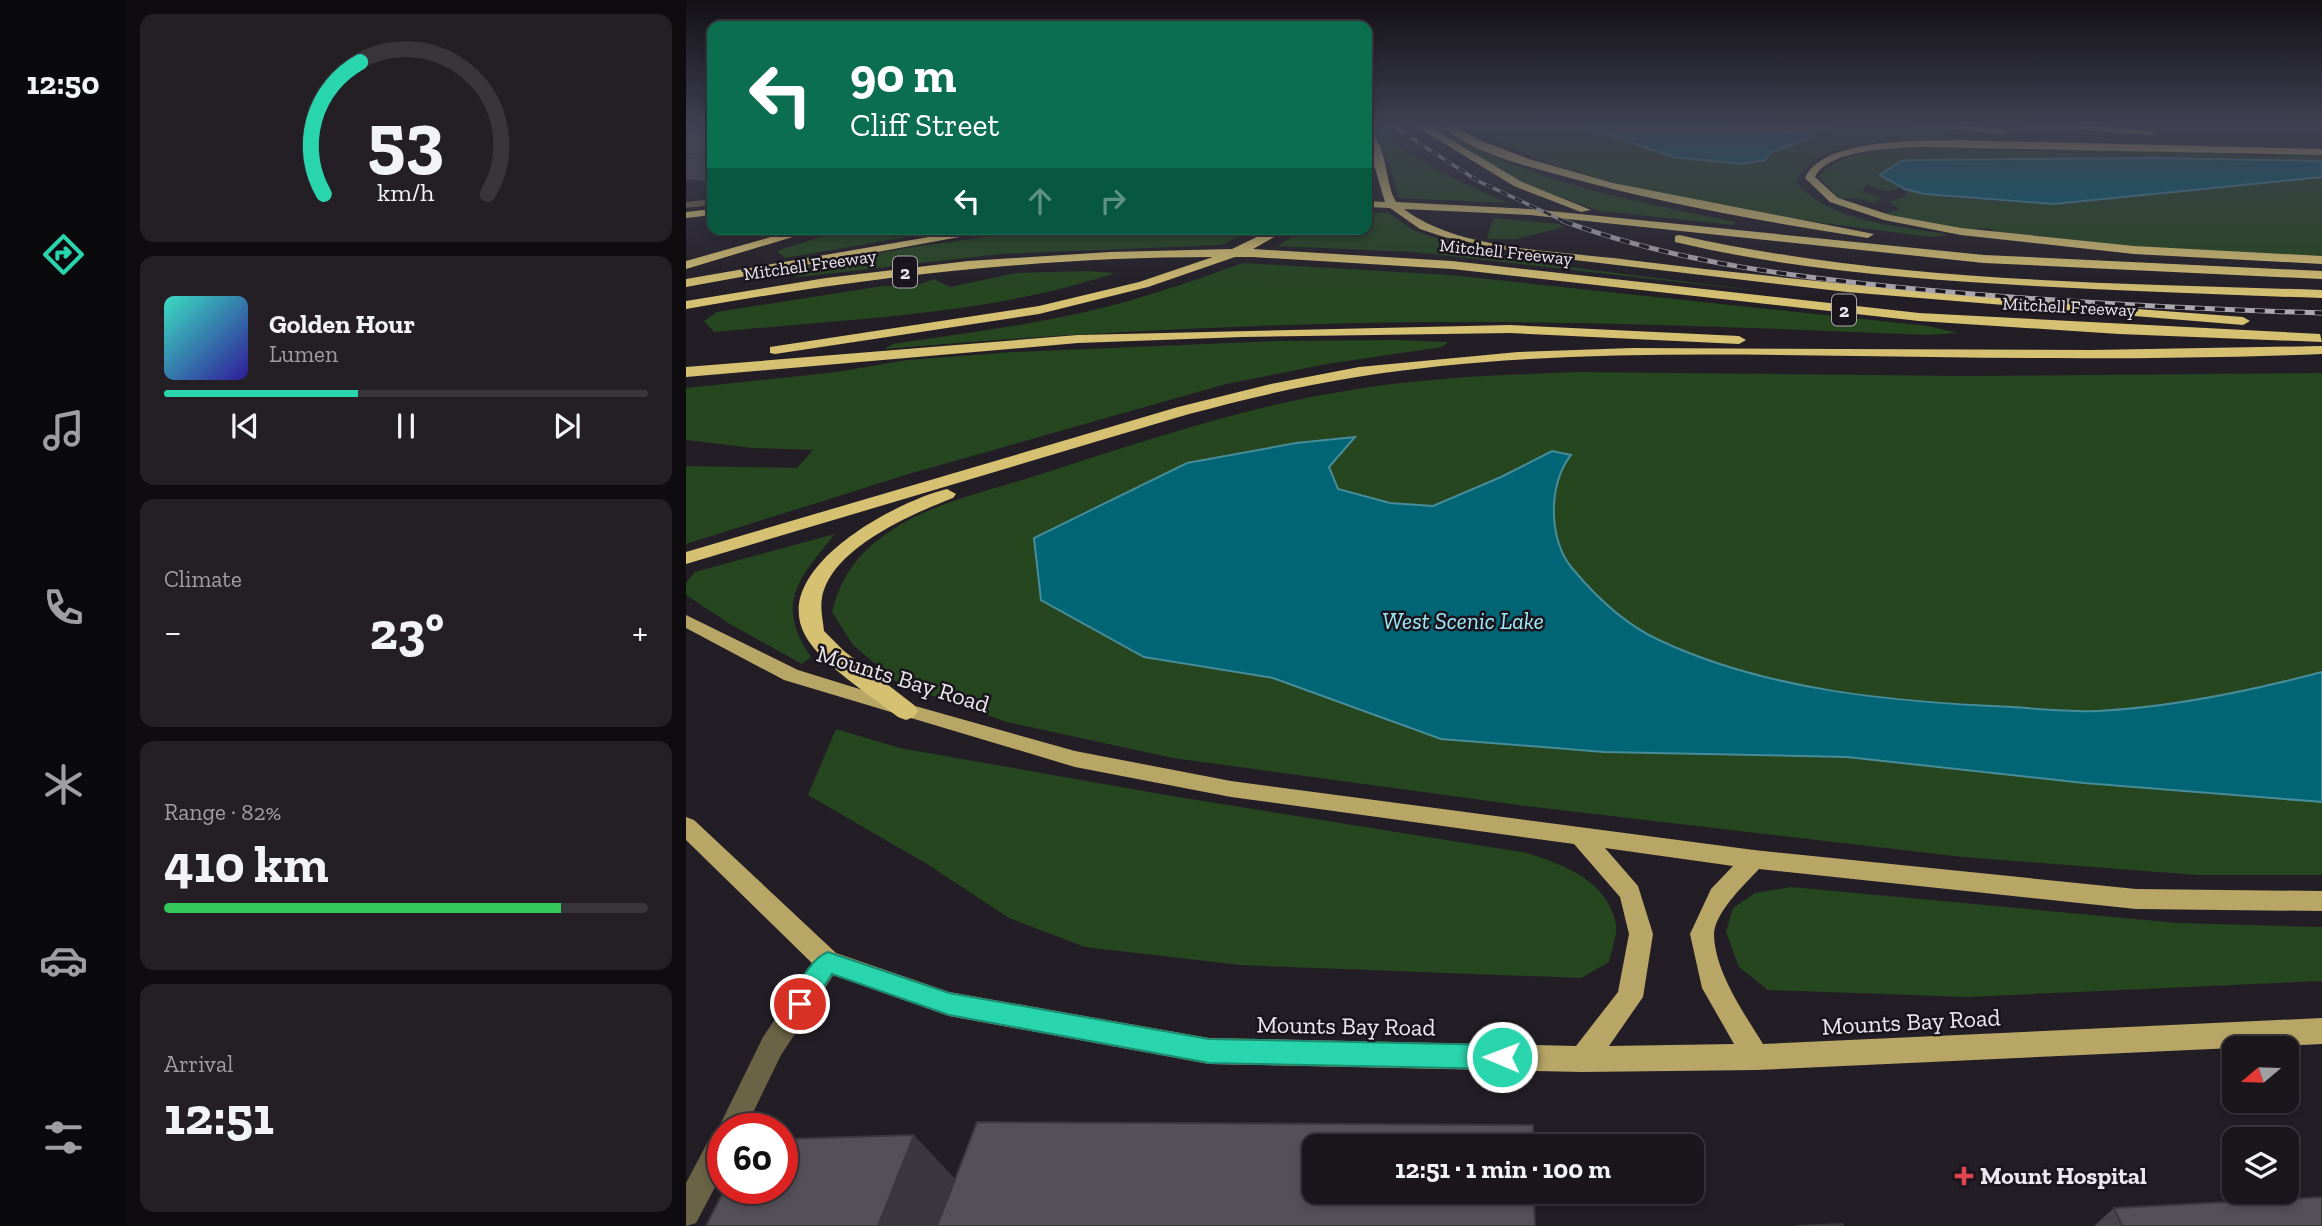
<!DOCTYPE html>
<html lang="en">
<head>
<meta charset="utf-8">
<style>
	:root { --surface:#1a161c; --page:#231f25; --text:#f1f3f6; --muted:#9f9fa3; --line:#38353b; --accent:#29d5ac }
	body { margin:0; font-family:"Zilla Slab",serif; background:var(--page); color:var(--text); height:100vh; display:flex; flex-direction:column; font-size:26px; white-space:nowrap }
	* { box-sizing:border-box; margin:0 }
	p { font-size:23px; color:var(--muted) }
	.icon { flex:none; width:38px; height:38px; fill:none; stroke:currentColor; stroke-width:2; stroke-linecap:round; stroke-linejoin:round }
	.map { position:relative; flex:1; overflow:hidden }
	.details { display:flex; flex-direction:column; gap:14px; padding:14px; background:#0e0c0f; width:560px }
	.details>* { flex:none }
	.top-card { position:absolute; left:21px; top:21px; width:665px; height:214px; border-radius:14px; box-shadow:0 4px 10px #0003,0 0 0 2px var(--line); background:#0b6e4f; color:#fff; overflow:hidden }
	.needle { width:46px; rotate:251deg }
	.fabs { position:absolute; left:1536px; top:1036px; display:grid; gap:14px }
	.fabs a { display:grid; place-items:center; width:77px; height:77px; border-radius:14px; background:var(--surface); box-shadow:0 4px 10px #0003,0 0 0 2px var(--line); font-size:35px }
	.speed { position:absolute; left:21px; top:1113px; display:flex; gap:14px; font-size:35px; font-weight:700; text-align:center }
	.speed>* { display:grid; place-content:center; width:91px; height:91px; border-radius:50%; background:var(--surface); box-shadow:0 4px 10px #0003,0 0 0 2px var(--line); line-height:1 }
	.speed .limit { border:10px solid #d22; background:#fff; color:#111 }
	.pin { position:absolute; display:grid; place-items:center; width:60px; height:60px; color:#fff; margin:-30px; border:4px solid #fff; border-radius:50%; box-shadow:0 2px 7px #0007 }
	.me { position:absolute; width:77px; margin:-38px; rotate:271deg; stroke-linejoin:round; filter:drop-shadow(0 0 5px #0008) }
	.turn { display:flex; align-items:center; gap:24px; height:147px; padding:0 28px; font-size:32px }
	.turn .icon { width:91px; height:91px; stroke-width:2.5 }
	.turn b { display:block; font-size:49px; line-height:60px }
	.lanes { display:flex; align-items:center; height:66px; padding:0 28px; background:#0003; justify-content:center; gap:35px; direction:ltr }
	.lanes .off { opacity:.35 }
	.big { font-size:52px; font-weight:700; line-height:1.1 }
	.details .card { flex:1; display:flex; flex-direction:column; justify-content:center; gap:10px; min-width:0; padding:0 24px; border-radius:14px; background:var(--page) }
	.details .dial { align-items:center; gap:0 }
	.dial svg { height:182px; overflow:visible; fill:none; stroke:var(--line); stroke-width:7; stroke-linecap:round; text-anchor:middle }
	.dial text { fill:var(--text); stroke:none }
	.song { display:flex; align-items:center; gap:21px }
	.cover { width:84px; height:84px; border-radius:10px; background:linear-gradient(135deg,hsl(170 70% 55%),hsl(250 70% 35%)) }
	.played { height:7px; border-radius:4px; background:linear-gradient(90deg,var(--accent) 40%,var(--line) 40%) }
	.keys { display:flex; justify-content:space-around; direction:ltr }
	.heat { display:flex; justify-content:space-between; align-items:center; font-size:38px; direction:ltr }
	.charge { height:10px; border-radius:5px; background:linear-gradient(90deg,#34c759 82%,var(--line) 0) }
	.trip { position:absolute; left:616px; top:1134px; width:402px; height:70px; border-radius:14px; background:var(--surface); box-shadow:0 4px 10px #0003,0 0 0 2px var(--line); font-weight:700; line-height:70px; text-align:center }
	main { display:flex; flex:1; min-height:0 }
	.tab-bar { display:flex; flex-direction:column; width:126px; justify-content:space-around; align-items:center; background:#0a090b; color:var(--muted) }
	.tab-bar .icon { width:49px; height:49px }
	.tab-bar .selected { color:var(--accent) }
	.tab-bar b { font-size:32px; color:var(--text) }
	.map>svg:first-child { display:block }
	.green { fill:#25461f }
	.water { fill:#016575; stroke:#478c99; stroke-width:2 }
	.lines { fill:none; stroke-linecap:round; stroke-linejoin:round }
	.lane { fill:#6b6345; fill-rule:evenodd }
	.primary { fill:#b8a666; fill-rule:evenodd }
	.highway { fill:#d6c172; fill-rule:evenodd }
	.rail-far1-casing { stroke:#aca8ae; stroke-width:3.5 }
	.rail-casing { stroke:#aca8ae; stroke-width:5 }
	.rail-far1 { stroke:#1a151c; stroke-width:2.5; stroke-dasharray:8; stroke-linecap:butt }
	.rail { stroke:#1a151c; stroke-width:3.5; stroke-dasharray:10; stroke-linecap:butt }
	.wall { fill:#49444c }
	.shaded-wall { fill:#3c373e }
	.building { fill:#554f58; stroke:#3c373e; stroke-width:2 }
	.route { fill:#29d5ac; stroke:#1b8a70; stroke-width:2 }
	.health-dot { fill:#e0444e; stroke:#1a151c; stroke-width:2.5 }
	.labels { text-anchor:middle; stroke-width:5; stroke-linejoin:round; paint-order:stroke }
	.far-street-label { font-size:18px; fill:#ebe7ed; stroke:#1a151c }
	.shield { fill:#1a151c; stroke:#aca8ae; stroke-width:2 }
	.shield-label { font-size:19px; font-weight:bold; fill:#ebe7ed }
	.water-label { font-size:23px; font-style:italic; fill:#9eebfc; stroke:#1a151c }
	.near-street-label { font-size:24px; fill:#ebe7ed; stroke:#1a151c }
	.near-poi-label { font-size:24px; font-weight:bold; fill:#ebe7ed; stroke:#1a151c; text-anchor:start }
</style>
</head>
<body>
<main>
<nav class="tab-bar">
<b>12:50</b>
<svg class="icon selected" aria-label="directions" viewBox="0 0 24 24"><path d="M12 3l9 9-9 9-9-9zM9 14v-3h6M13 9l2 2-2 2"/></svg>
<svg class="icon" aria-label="music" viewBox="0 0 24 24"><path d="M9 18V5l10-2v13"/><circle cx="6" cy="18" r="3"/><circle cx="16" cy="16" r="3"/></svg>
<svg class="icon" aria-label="phone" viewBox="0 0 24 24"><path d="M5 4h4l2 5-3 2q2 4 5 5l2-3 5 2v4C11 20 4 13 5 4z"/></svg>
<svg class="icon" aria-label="climate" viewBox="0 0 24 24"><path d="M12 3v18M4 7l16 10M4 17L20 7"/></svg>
<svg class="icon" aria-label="car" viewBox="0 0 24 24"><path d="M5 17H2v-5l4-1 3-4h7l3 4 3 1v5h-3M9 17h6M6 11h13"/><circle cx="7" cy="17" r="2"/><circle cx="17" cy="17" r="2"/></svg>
<svg class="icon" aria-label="filters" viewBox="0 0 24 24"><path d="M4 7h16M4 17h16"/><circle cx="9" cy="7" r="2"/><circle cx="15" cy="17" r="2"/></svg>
</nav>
<section class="details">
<div class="card dial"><svg viewBox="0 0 100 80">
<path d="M14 69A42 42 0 1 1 86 69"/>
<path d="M14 69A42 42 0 0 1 30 11" stroke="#29d5ac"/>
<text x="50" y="56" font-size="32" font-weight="700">53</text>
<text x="50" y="72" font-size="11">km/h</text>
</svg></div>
<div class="card">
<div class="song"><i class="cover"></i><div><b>Golden Hour</b><p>Lumen</p></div></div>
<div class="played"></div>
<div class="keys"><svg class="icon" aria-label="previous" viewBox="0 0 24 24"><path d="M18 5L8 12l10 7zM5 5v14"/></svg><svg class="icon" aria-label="pause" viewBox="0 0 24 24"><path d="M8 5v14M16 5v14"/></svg><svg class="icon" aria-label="next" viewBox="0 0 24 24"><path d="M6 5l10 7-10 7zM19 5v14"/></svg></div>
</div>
<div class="card"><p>Climate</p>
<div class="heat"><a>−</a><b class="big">23°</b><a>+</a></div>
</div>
<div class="card"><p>Range · 82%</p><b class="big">410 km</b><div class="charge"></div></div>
<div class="card"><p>Arrival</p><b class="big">12:51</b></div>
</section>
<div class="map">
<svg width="1636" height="1226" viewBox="0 0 1636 1226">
	<rect width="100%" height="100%" fill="#231e26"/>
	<path class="green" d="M684,125H691C711,154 789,189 822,203L713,198L701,158Z
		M739,125H747C837,181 947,201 1050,222L1048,225L914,211L845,187L799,164Z
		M775,125H892L988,157L1056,164L1079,160L1116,134L1019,125H1124L1151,129L1252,131L1263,134L1264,139C1227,140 1119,138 1111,183C1145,223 1215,226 1263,235L1245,237C1090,217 916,198 775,125Z
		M1250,147L1357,151L1448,147L1589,157V153H1636V161L1472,158L1225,160L1215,161L1195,175L1214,187C1202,195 1192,189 1180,184L1177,191L1195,198L1187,203L1170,198L1154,199L1133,177C1159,146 1212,149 1250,147Z
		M1636,177V257L1432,247L1315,234L1303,228L1271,230L1198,214L1214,209L1203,202L1220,196L1219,189C1359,220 1496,185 1636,177Z
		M681,212L703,213L727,230L746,237L859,264L1099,294L728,252L591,246L619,229H681Z
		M807,218L873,224L877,227L831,239H801Z
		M159,229H268L99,258L91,251Z
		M360,229H569L535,245L314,254L113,277L105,274L110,268L227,247Z
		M557,263L764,275L1242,326L1272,333L1242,335C1076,328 910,321 744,322C562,324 380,333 198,349L207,344C273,334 339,326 403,311C456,299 506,281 557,263Z
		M403,271L429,273C304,315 160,319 28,332L18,321L31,312L196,286H229L248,279L264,287L330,273Z
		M711,340L762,342L756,347L641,364L540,384L226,473L0,544V466L111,468L127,450L67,448L0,440V388L151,372L221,360L327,352L593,341Z
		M892,372L1282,376L1636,373V672C1564,691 1487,706 1412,711C1384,712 1355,709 1327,707C1209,702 1084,690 975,641C939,625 910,598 886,568C863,540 862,484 885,455L838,466L747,506L704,503L652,489L643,467L355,600L458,657L587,678L755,739L918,752L1161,757L1398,783L1636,802V875H1511L1277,857L840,806L487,758L321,722L213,684L167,645L146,612C155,576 172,553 203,532C246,502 303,491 352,475C453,443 554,408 659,391C736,378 814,375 892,372Z
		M149,534C113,578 88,604 125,657L116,664L44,624L0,595V583L9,572Z
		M150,729L214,748L486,796L841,853C878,865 921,880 930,924C932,935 925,951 923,962L895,978L554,965L399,947L323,918L241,864L122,795Z
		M1105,887L1492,923L1636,927V981L1281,997L1082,990L1053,967L1040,932L1047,908L1069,893Z"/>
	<path class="water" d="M892,125H1018L1116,134L1125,137L1084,153L1079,160L1056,164L988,157Z
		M1472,158L1636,161V177L1368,204L1239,194L1219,189L1194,175L1215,161L1225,160Z
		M669,437L643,467L652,489L704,503L747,506L815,477L866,451L885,455C862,483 862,540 886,568C910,597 939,625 975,641C1083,691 1209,702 1327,707C1355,709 1384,712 1412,711C1486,707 1564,691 1636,672V802L1398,783L1161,757L918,752L755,739L587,678L458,657L355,600L348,538L501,463L610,443Z"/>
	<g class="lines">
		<path class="lane" d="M26,199V205L0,208V202Z
			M142,951L151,954L154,962L151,970L95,1055L59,1129H37V1172L10,1223L0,1226V1183L27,1132L31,1131L77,1037L133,954Z"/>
		<path class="primary" d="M0,615L112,670L222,704L389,751L545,781L1068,850L1450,889L1636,891V911L1450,909L1073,869C1058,885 1028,913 1028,935C1029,972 1058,1013 1077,1044L1636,1018V1044L1070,1070L896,1072L523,1064L263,1016L133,970L0,840V817L8,820L150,953L263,992L523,1038L890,1046L932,992L943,934L934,897L888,844L545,797L389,767L98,680L0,628ZM919,848L1047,866L1025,889L1004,934L1016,988L1048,1044L923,1046L957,997L967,934L952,886Z"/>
		<path class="highway" d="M728,125H740L836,182L905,210L895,212L828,186Z
			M755,125H766L793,140L843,159L927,183L1188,234L1182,238C1078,222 974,203 873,175C834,164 786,153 755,125Z
			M1218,125H1268L1324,131L1319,134Z
			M1334,125H1390L1471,132L1466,135Z
			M681,129C702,142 698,182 710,202L844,209L1298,255L1636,271V279L1298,263L844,215L718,209C772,251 877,251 943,260C1147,285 1352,302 1557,317L1564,321L1557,325L1161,292L846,255L758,237L734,229L704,208L681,207V201L699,202L681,141Z
			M1270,140L1636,149V155L1237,147C1210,148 1142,149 1129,177L1152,198L1204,215L1275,228L1448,246L1636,256V264L1448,254L1275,235L1198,220L1144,202L1119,178C1137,138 1231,141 1270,140Z
			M26,209V215L0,218V212Z
			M113,229H133L0,269V261Z
			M289,229H317L0,287V279Z
			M587,229H602L567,249L766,261L1233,313L1634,334L1636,342L1433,334L1233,321L766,269L566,257H549L462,287L353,314L89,354L84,353V347L353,306L453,282L527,257C350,257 174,278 0,309V301L140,278L282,261L424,252L546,249Z
			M993,235C1203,282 1422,283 1636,290V298C1540,295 1444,291 1348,286C1227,279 1107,270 989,242V236Z
			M824,325L1053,336L1060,340L1053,344L824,333L557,337L392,343L0,377V367L392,335Z
			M1636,346V354C1506,359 1377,359 1247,357C1058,355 858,347 671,377C614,386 559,399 503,414L0,564V552L492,407L585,384L673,367L832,352L947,348L1406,350Z
			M261,489L270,494L267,498C226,514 145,548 136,598C134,609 137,620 138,631L158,651L228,705L232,711L228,717L220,720L212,717C186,696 134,664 119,635C83,568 211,501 261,489Z"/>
		<g class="rail-far1-casing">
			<path id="rail-far1" d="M705,125L792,181L882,223"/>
		</g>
		<g class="rail-casing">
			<path id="rail" d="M877,221C993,264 1118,278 1240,290C1372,302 1504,309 1636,313"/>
		</g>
		<use href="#rail-far1" class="rail-far1"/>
		<use href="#rail" class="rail"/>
	</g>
	<path class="wall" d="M0,125H26V182L0,179Z
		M1428,1208L1636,1226H1408Z"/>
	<path class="shaded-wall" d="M228,1135L273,1183L258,1226H192Z"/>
	<path class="building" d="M0,125H26V156L0,153V133L7,130H0Z
		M291,1122L847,1125V1146H628V1192H848L849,1226H251Z
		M228,1135L192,1226H20L39,1188H96V1139Z
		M1636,1197V1226H1436L1428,1208Z
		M1156,1224L1157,1226H1110Z"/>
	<linearGradient id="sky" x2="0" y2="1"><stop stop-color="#131015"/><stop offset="0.42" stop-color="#3f4152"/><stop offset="1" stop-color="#3f4152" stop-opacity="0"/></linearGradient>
	<rect width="1636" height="297" fill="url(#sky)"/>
	<path class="route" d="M142,952L263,993L523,1039L816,1045L824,1049L828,1057L824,1066L816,1069L523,1063L263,1015L146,974L122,1012L114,1015L106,1012L103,1004C110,988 125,958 142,952Z"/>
	<path class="health-dot" d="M1274.5 1165.5h7v7h7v7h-7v7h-7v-7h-7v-7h7z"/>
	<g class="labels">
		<g class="far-street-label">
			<text transform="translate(820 252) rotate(6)" y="6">Mitchell Freeway</text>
			<text transform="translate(124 265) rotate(-8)" y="6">Mitchell Freeway</text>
			<text transform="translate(1383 307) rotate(3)" y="6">Mitchell Freeway</text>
		</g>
		<g class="shield">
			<rect x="207" y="256.5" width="24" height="31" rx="5"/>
			<rect x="1146" y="294.5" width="24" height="31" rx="5"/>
		</g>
		<g class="shield-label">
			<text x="219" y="279">2</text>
			<text x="1158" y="317">2</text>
		</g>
		<g class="water-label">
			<text x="777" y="629">West Scenic Lake</text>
		</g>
		<g class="near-street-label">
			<text transform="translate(217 679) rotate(17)" y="8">Mounts Bay Road</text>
			<text transform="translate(1225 1022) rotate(-3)" y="8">Mounts Bay Road</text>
			<text transform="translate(660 1026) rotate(1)" y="8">Mounts Bay Road</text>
		</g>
		<g class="near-poi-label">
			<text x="1294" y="1184">Mount Hospital</text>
		</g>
	</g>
</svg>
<div class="fabs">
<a><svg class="needle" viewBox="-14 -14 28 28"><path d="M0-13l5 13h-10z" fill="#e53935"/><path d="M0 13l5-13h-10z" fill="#9f9fa3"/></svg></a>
<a><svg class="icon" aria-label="layers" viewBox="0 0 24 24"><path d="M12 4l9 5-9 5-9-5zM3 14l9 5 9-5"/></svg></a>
</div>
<div class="speed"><div class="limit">60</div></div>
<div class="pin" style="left:114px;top:1004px;background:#d93025"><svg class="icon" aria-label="arrive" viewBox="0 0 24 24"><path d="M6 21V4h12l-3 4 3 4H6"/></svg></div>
<svg class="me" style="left:816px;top:1057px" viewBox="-20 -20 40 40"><circle r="17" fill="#29d5ac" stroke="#fff" stroke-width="3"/><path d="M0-11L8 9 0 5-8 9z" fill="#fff"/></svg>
<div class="trip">12:51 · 1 min · 100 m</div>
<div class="top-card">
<div class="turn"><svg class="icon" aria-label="left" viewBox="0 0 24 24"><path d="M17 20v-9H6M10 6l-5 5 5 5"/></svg><div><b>90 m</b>Cliff Street</div></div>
<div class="lanes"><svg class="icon" aria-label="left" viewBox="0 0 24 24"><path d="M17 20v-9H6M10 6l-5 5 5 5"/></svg><svg class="icon off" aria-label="ahead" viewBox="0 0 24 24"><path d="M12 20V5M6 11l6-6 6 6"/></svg><svg class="icon off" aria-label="right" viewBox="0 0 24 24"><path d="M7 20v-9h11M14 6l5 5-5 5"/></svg></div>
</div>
</div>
</main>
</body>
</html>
